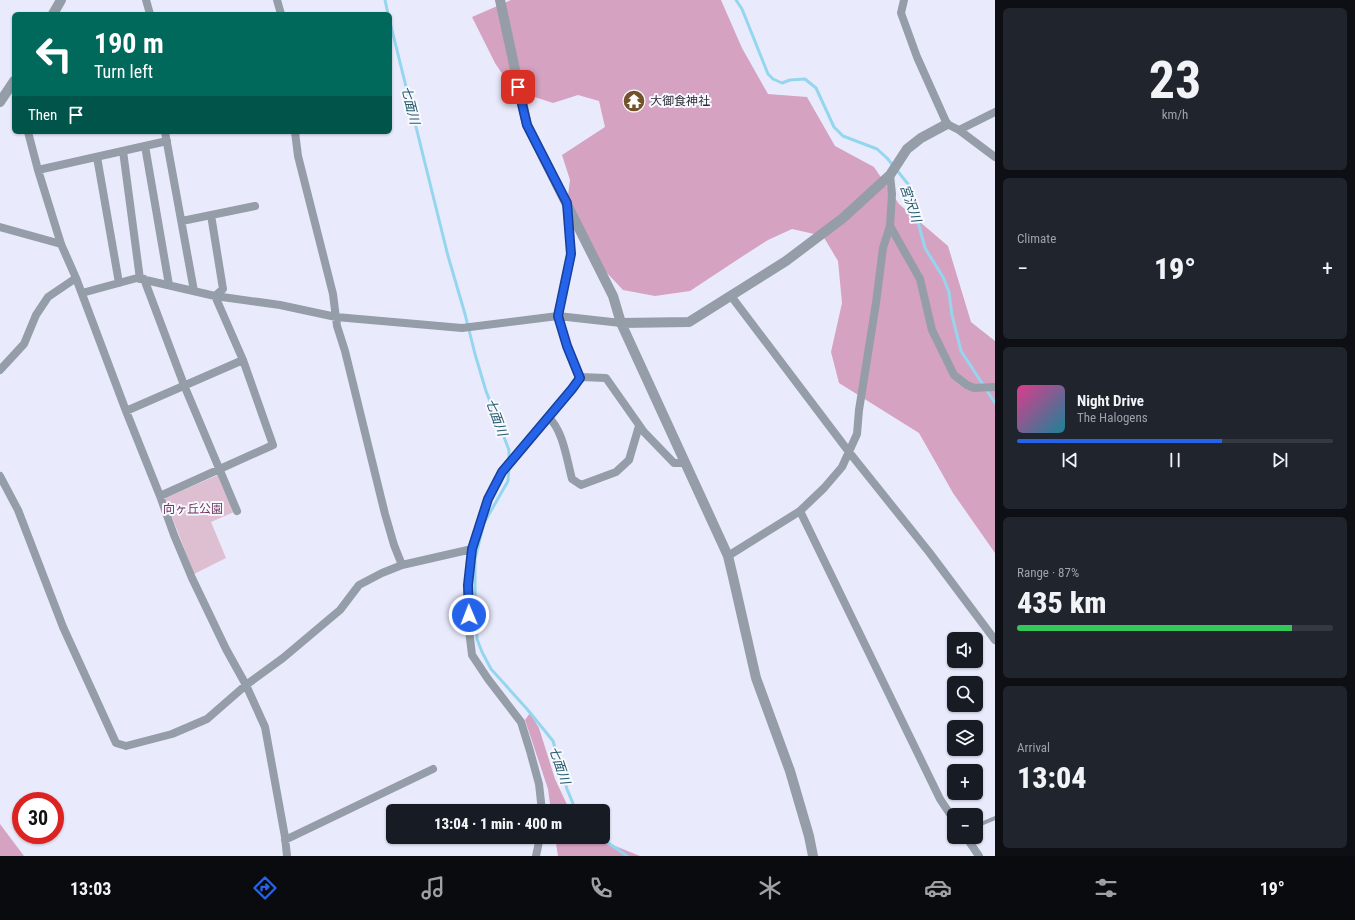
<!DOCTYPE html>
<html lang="en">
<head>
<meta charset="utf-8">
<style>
	:root { --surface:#171b24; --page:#20242c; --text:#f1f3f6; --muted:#9ea1a6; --line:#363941; --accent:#2563eb }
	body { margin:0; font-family:"Roboto Condensed","Noto Sans JP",sans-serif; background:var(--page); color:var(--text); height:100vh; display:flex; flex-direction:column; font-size:15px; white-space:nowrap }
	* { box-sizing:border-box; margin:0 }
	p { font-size:13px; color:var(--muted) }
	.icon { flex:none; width:22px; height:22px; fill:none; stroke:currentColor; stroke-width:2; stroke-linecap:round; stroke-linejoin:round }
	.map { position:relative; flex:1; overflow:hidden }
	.sheet { display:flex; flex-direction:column; gap:8px; padding:8px; background:#0d0f14; width:360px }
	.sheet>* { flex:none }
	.hud { position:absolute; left:12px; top:12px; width:380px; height:122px; border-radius:6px; box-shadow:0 1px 3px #0004; background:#00695c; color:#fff; overflow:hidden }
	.tools { position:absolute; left:947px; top:632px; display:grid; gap:8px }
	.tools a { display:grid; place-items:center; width:36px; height:36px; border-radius:6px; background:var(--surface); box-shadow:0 1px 3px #0004; font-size:20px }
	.speed { position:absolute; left:12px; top:792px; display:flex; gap:8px; font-size:20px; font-weight:700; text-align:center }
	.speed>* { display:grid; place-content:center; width:52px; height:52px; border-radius:50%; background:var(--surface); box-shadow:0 1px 3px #0004; line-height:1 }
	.speed .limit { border:6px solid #d22; background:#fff; color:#111 }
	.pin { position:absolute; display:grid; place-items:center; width:34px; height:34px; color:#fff; margin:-17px; border-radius:8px; box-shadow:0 2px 6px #0006 }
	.me { position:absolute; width:44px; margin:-22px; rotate:359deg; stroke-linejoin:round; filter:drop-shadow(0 0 3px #0008) }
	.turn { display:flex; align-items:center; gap:14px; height:84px; padding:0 16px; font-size:18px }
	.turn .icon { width:52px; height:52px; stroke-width:2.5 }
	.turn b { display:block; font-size:28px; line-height:34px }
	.then { display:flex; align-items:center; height:38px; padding:0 16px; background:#0003; gap:8px; font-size:15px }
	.big { font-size:30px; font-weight:800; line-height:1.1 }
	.sheet .widget { flex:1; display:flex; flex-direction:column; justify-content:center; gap:6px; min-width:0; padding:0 14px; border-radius:6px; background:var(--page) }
	.sheet .dial { align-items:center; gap:0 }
	.dial b { font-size:52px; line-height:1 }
	.song { display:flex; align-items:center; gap:12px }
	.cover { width:48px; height:48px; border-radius:6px; background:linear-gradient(135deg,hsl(330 70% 55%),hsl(190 70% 35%)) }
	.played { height:4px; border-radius:2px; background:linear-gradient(90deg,var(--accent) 65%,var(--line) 65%) }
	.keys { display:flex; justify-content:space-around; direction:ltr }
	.heat { display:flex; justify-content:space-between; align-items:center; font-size:22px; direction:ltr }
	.charge { height:6px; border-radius:3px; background:linear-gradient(90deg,#34c759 87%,var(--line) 0) }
	.trip { position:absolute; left:386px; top:804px; width:224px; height:40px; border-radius:6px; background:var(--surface); box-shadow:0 1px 3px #0004; font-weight:800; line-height:40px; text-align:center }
	.tab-bar { display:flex; height:64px; justify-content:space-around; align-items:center; background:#090b0e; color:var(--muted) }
	.tab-bar .icon { width:28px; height:28px }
	.tab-bar .selected { color:var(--accent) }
	.tab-bar b { font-size:18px; color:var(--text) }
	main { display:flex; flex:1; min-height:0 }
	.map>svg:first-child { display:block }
	.green { fill:#debed1 }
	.forest { fill:#d5a2c2 }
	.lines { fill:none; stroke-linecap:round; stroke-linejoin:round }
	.stream { stroke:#94d6ed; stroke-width:3 }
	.service { stroke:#959da8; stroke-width:4 }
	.minor { stroke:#959da8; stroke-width:8 }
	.tertiary { stroke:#959da8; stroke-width:10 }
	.route-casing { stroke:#184099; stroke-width:10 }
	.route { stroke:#2563eb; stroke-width:7 }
	.labels { text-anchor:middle; stroke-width:4; stroke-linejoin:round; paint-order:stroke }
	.poi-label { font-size:12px; fill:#2d2d39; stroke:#f8f9ff; text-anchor:start }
	.park-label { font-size:12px; fill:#71335e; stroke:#f8f9ff }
	.water-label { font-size:13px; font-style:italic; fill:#255a6b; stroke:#f8f9ff }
</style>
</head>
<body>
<main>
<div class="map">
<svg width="995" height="856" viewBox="0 0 995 856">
	<rect width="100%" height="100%" fill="#e9ebfd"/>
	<path class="green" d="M218,475L234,512L211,522L226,558L194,574L165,498Z"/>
	<path class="forest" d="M511,0H721L742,48L768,94L807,97L835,146L874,167L899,204L948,246L971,322L995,341V553L953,493L919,433L839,383L831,352L842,303L838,261L823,236L792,229L768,240L743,256L690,291L655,296L623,290L591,256L567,203L570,180L562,155L605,127L599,101L578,95L553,103L513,90L495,63L472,17Z
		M530,713L539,728L555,779L570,811H551L548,789L525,720Z
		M0,824L24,856H0Z
		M555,837H593L640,856H558Z"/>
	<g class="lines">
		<path class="stream" d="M385,0L388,14
			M736,0L742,9L768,74L773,79L782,83L790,80L805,79L816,88L834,127L843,136L877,149L887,158L908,184L925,248L943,277L949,292L952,315L961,351L995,403
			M390,22L448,256L465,314L475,354L486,391L509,450V460
			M509,466L508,481L484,523L475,559V591L477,639L482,652L491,669L527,709L553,741L567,789L576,811
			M600,837L627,856"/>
		<path class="service" d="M976,826L995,818"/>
		<path class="minor" d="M146,0L150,14
			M277,0L281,14
			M904,0L901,13L917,57L947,124L959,130L995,112
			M959,130L995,157
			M28,132L38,170L61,244L76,278L126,411L160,496L174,535L192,578L226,649L246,685L265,727L285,837L287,856
			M165,132L194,291
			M295,132L298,156L333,294L337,326L345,351L385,514L394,545L402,565
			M145,146L169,285
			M123,151L140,279
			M97,157L119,283
			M38,170L167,141
			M182,221L255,206
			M890,226L920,279L932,330L954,375L967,385L974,388L995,387
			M0,227L61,244
			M144,279L184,385L237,511
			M82,293L137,278L215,296L280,305L336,317L462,328L558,316L621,323
			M731,296L849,452L929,552L995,640
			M0,370L24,344L36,315L48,297L76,278
			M580,377L606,378L644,432L674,463H684
			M126,411L243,360
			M548,417C563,429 567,461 572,479L581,485L616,472L629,460L639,426
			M0,476L18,510L63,627L116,743L126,746L172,734L207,719L246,685L283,658L340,610L359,585L382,573L402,565L472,549
			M160,496L273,445L243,360L215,296L223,289L211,215
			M800,511L940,799L954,820
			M728,556L800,511L824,488L842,467L857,434L859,410L876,303L883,248L890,226L892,194L890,175
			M542,811L539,784L530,751L521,722L488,679L472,655L469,630L468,585L472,549L488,499L502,471L572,389L580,377L567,346L558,316L571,255L567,208
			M966,837L979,856
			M285,840L433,769
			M536,856L540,837"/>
		<path class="tertiary" d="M500,0L527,125L613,296L621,323L728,556L733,577L756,678L790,771L809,836L813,856
			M53,14L61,0
			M0,102L14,81
			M621,323L689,322L786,261L843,218L890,175L907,149L921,138L947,124"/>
	</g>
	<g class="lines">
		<g class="route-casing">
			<path id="route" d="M469,615L468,585L472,549L488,499L502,472L572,389L580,378L567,346L558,316L571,254L567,203L527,125L518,87"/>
		</g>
		<use href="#route" class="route"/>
	</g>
	<defs>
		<g id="temple-disc" transform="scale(1.15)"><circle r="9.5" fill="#735129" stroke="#f8f9ff"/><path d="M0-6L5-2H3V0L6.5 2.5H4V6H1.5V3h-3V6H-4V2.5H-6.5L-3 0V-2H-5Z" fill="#fff"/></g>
	</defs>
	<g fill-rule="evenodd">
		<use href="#temple-disc" x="634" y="101"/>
	</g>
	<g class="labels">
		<g class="poi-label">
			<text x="650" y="105">大御食神社</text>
		</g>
		<g class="park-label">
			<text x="193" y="513">向ヶ丘公園</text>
		</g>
		<g class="water-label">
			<text transform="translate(411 105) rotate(76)" y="5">七面川</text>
			<text transform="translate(911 203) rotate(71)" y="5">宮沢川</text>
			<text transform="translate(497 417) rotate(70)" y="5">七面川</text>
			<text transform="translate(560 765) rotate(71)" y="5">七面川</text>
		</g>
	</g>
</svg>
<div class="tools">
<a><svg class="icon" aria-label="sound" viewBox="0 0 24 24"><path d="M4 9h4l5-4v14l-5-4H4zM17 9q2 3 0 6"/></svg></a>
<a><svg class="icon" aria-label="search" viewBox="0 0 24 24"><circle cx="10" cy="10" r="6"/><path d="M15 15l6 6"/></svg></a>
<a><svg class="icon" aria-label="layers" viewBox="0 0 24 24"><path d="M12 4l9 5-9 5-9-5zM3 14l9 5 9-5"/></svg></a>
<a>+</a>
<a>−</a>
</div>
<div class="speed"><div class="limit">30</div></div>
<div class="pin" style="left:518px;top:87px;background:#d93025"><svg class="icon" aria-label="arrive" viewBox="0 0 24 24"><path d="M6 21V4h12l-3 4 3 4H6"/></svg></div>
<svg class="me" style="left:469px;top:615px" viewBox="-20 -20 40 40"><circle r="17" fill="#2563eb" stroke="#fff" stroke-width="3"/><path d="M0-11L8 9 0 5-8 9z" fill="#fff"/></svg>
<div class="trip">13:04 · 1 min · 400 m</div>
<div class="hud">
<div class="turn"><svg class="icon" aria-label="left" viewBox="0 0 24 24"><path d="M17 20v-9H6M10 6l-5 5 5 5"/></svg><div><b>190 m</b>Turn left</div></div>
<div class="then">Then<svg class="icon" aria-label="arrive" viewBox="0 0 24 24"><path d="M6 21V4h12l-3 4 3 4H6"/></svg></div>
</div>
</div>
<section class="sheet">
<div class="widget dial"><b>23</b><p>km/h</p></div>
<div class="widget"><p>Climate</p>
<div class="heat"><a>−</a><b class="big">19°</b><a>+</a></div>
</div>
<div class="widget">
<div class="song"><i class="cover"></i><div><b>Night Drive</b><p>The Halogens</p></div></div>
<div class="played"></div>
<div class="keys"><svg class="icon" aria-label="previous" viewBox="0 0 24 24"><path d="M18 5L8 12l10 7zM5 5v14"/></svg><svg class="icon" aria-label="pause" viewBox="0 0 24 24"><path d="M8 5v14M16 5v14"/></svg><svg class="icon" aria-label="next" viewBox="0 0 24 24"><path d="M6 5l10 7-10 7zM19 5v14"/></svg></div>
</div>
<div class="widget"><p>Range · 87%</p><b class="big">435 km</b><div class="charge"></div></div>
<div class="widget"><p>Arrival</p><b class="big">13:04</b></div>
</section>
</main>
<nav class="tab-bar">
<b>13:03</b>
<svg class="icon selected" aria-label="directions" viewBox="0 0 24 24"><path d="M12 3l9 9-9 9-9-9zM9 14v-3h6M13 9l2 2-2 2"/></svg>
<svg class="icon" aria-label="music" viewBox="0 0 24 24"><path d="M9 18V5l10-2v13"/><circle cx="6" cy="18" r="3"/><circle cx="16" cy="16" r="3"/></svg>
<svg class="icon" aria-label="phone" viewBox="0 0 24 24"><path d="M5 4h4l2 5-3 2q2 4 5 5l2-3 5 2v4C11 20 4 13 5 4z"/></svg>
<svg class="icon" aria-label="climate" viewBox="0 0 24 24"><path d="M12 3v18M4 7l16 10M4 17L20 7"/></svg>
<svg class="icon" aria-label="car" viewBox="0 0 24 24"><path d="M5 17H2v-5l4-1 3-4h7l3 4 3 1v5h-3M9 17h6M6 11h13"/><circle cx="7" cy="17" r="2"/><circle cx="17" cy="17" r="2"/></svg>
<svg class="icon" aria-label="filters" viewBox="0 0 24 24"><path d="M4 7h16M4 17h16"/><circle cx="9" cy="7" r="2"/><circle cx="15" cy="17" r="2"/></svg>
<b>19°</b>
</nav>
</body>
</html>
